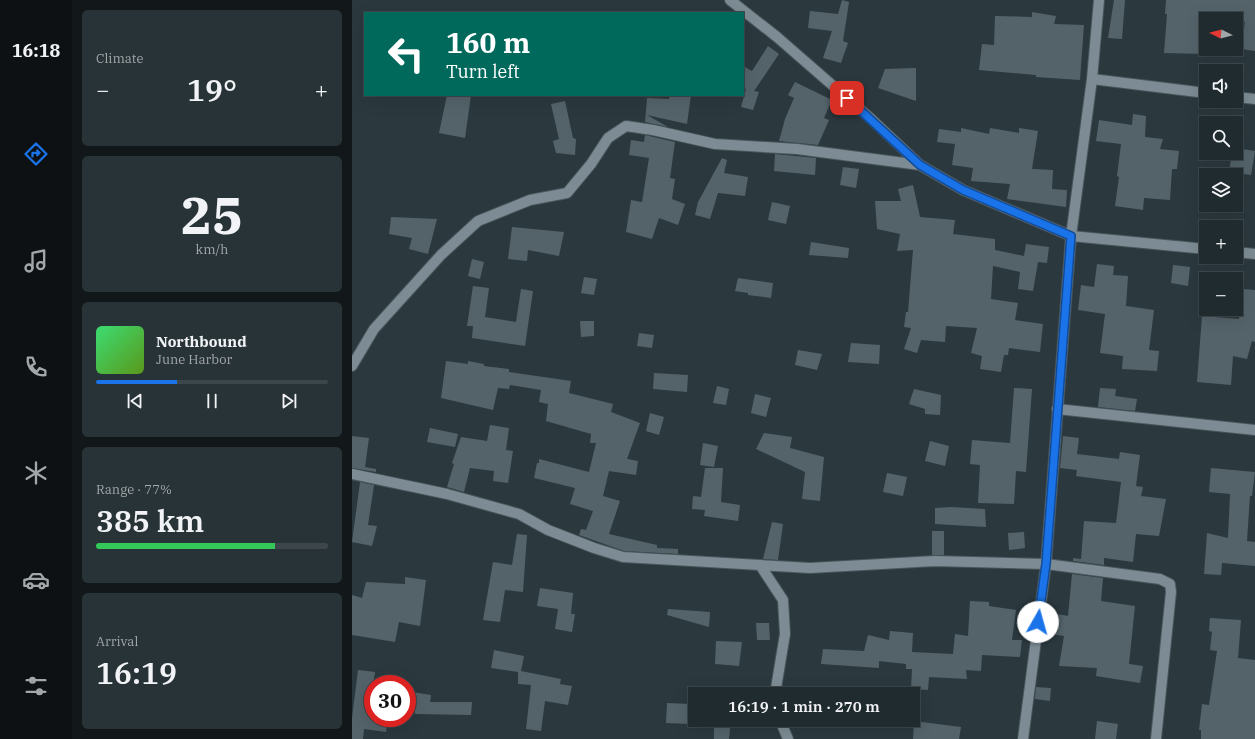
<!DOCTYPE html>
<html lang="en">
<head>
<meta charset="utf-8">
<style>
	:root { --surface:#202b2f; --page:#283337; --text:#f1f3f6; --muted:#a2a7aa; --line:#3d474b; --accent:#1a73e8 }
	body { margin:0; font-family:"IBM Plex Serif",serif; background:var(--page); color:var(--text); height:100vh; display:flex; flex-direction:column; font-size:15px; white-space:nowrap }
	* { box-sizing:border-box; margin:0 }
	p { font-size:13px; color:var(--muted) }
	.icon { flex:none; width:22px; height:22px; fill:none; stroke:currentColor; stroke-width:2; stroke-linecap:round; stroke-linejoin:round }
	.map { position:relative; flex:1; overflow:hidden }
	.panel { display:flex; flex-direction:column; gap:10px; padding:10px; background:#12181a; width:280px }
	.panel>* { flex:none }
	.hud { position:absolute; left:12px; top:12px; width:380px; height:84px; border-radius:0px; box-shadow:0 4px 16px #0002,0 0 0 1px var(--line); background:#00695c; color:#fff; overflow:hidden }
	.needle { width:26px; rotate:276deg }
	.controls { position:absolute; left:847px; top:12px; display:grid; gap:8px }
	.controls a { display:grid; place-items:center; width:44px; height:44px; border-radius:0px; background:var(--surface); box-shadow:0 4px 16px #0002,0 0 0 1px var(--line); font-size:20px }
	.speed { position:absolute; left:12px; top:675px; display:flex; gap:8px; font-size:20px; font-weight:700; text-align:center }
	.speed>* { display:grid; place-content:center; width:52px; height:52px; border-radius:50%; background:var(--surface); box-shadow:0 4px 16px #0002,0 0 0 1px var(--line); line-height:1 }
	.speed .limit { border:6px solid #d22; background:#fff; color:#111 }
	.pin { position:absolute; display:grid; place-items:center; width:34px; height:34px; color:#fff; margin:-17px; border-radius:8px; box-shadow:0 2px 6px #0006 }
	.me { position:absolute; width:44px; margin:-22px; rotate:7deg; stroke-linejoin:round; filter:drop-shadow(0 0 3px #0008) }
	.turn { display:flex; align-items:center; gap:14px; height:84px; padding:0 16px; font-size:18px }
	.turn .icon { width:52px; height:52px; stroke-width:2.5 }
	.turn b { display:block; font-size:28px; line-height:34px }
	.big { font-size:30px; font-weight:600; line-height:1.1 }
	.panel .tile { flex:1; display:flex; flex-direction:column; justify-content:center; gap:6px; min-width:0; padding:0 14px; border-radius:6px; background:var(--page) }
	.panel .dial { align-items:center; gap:0 }
	.dial b { font-size:52px; line-height:1 }
	.song { display:flex; align-items:center; gap:12px }
	.cover { width:48px; height:48px; border-radius:6px; background:linear-gradient(135deg,hsl(140 70% 55%),hsl(90 70% 35%)) }
	.played { height:4px; border-radius:2px; background:linear-gradient(90deg,var(--accent) 35%,var(--line) 35%) }
	.keys { display:flex; justify-content:space-around; direction:ltr }
	.heat { display:flex; justify-content:space-between; align-items:center; font-size:22px; direction:ltr }
	.charge { height:6px; border-radius:3px; background:linear-gradient(90deg,#34c759 77%,var(--line) 0) }
	.trip { position:absolute; left:336px; top:687px; width:232px; height:40px; border-radius:0px; background:var(--surface); box-shadow:0 4px 16px #0002,0 0 0 1px var(--line); font-weight:600; line-height:40px; text-align:center }
	main { display:flex; flex:1; min-height:0 }
	.dock { display:flex; flex-direction:column; width:72px; justify-content:space-around; align-items:center; background:#0d1113; color:var(--muted) }
	.dock .icon { width:28px; height:28px }
	.dock .selected { color:var(--accent) }
	.dock b { font-size:18px; color:var(--text) }
	.map>svg:first-child { display:block }
	.building { fill:#54636a }
	.lines { fill:none; stroke-linecap:round; stroke-linejoin:round }
	.minor-casing { stroke:#49555a; stroke-width:12 }
	.minor { stroke:#7d8c94; stroke-width:10 }
	.route-casing { stroke:#114b97; stroke-width:10 }
	.route { stroke:#1a73e8; stroke-width:7 }
</style>
</head>
<body>
<main>
<nav class="dock">
<b>16:18</b>
<svg class="icon selected" aria-label="directions" viewBox="0 0 24 24"><path d="M12 3l9 9-9 9-9-9zM9 14v-3h6M13 9l2 2-2 2"/></svg>
<svg class="icon" aria-label="music" viewBox="0 0 24 24"><path d="M9 18V5l10-2v13"/><circle cx="6" cy="18" r="3"/><circle cx="16" cy="16" r="3"/></svg>
<svg class="icon" aria-label="phone" viewBox="0 0 24 24"><path d="M5 4h4l2 5-3 2q2 4 5 5l2-3 5 2v4C11 20 4 13 5 4z"/></svg>
<svg class="icon" aria-label="climate" viewBox="0 0 24 24"><path d="M12 3v18M4 7l16 10M4 17L20 7"/></svg>
<svg class="icon" aria-label="car" viewBox="0 0 24 24"><path d="M5 17H2v-5l4-1 3-4h7l3 4 3 1v5h-3M9 17h6M6 11h13"/><circle cx="7" cy="17" r="2"/><circle cx="17" cy="17" r="2"/></svg>
<svg class="icon" aria-label="filters" viewBox="0 0 24 24"><path d="M4 7h16M4 17h16"/><circle cx="9" cy="7" r="2"/><circle cx="15" cy="17" r="2"/></svg>
</nav>
<section class="panel">
<div class="tile"><p>Climate</p>
<div class="heat"><a>−</a><b class="big">19°</b><a>+</a></div>
</div>
<div class="tile dial"><b>25</b><p>km/h</p></div>
<div class="tile">
<div class="song"><i class="cover"></i><div><b>Northbound</b><p>June Harbor</p></div></div>
<div class="played"></div>
<div class="keys"><svg class="icon" aria-label="previous" viewBox="0 0 24 24"><path d="M18 5L8 12l10 7zM5 5v14"/></svg><svg class="icon" aria-label="pause" viewBox="0 0 24 24"><path d="M8 5v14M16 5v14"/></svg><svg class="icon" aria-label="next" viewBox="0 0 24 24"><path d="M6 5l10 7-10 7zM19 5v14"/></svg></div>
</div>
<div class="tile"><p>Range · 77%</p><b class="big">385 km</b><div class="charge"></div></div>
<div class="tile"><p>Arrival</p><b class="big">16:19</b></div>
</section>
<div class="map">
<svg width="903" height="739" viewBox="0 0 903 739">
	<rect width="100%" height="100%" fill="#2b393f"/>
	<path class="building" d="M490,0L497,2L491,41L496,43L489,63L471,58L480,31L456,28L458,11L486,14Z
		M762,0H773L770,39L756,38Z
		M814,0H903V51L889,49L893,22L884,21V19L854,17V54L812,53L815,14H813Z
		M680,12L704,16L702,24L732,25L728,80L684,77V75L627,70L630,44L642,45L643,16L680,17Z
		M416,46L427,54L402,91L407,92L401,110L389,107L394,89L391,88V66L400,71Z
		M564,68V101L526,88L533,69Z
		M443,82L480,100L472,118L477,120L466,145L427,141L433,119L442,98L436,95Z
		M95,95H119L113,138L87,133Z
		M318,95H339L335,124L295,115L316,127L293,122L295,98L317,99Z
		M213,101L221,138L224,139L223,155L204,153L201,141L207,139L199,104Z
		M781,114L794,116L793,137L811,139L808,149L827,151L825,169H820L818,200L792,198L791,210L763,206L767,177L765,176L769,144L744,141L747,120L780,125Z
		M609,128L637,134L638,128L667,133V128L686,131L680,169L701,170L700,189L715,190L714,207L655,199L658,184L619,181L621,168L600,165L603,144L585,142L587,129L609,132Z
		M293,135L323,142L318,178L323,179L320,199L333,204L326,225L307,218L300,239L274,232L279,200L290,202L297,158L277,155L279,140L292,142Z
		M884,148L903,151L899,175L877,172L880,153H884Z
		M423,154L464,158L463,175L422,171Z
		M370,158L375,160L372,173L396,177L393,196L366,193L358,219L343,215L346,202Z
		M491,167L507,169L504,188L488,185Z
		M561,185L568,217L603,220L601,234L643,239V250L672,256L674,244L697,247L695,263L686,262L681,291L666,289L668,272L641,266L639,299L666,303L663,320L691,324L688,352L657,348L656,355H652L649,372L628,369L630,356L619,353L625,328L594,326L593,342L569,340L565,353L552,349L559,328L552,327L554,312H556L561,250L545,251L548,234L525,229L523,201H549L546,189Z
		M420,202L438,206L434,224L416,220Z
		M39,217L85,219L76,254L57,249L60,238L37,234Z
		M160,227L212,232L207,256L176,250L175,261L156,259Z
		M459,242L497,248L496,258L457,255Z
		M120,259L132,262L128,279L116,276Z
		M745,264L762,266L761,275L776,276L774,306L802,310L797,350L807,351L805,371L770,369L771,356L748,353L753,314L726,310L729,285L742,287Z
		M821,265L838,267L836,286L819,283Z
		M232,277L245,279L242,295L229,293Z
		M386,278L421,283L419,298L396,295V293L383,291Z
		M121,286L137,288L133,317L164,322L169,289L181,291L173,346L120,338L121,326H115Z
		M891,289L903,290V342L900,341L895,359L881,356L879,385L845,382L850,316L887,319Z
		M228,321H242V336L229,337Z
		M287,333L302,335L300,348L285,346Z
		M499,343L528,345L527,364L496,362Z
		M446,350L470,354L465,370L443,365Z
		M94,361L116,364V361L132,364V366L157,369V372L219,381L217,393L261,404L259,412L288,423L275,459L286,461L284,475L257,471L251,496L268,501L257,534L305,545V548L326,549V554L272,551L227,535L229,529L234,530L241,511L218,504L223,488L182,478L185,463H187V459L237,472L244,443H238L239,434L194,421L196,404L187,402L189,390L158,385L157,389L146,388L141,410L89,398Z
		M302,373L336,375L335,392L301,389Z
		M365,386L377,389L374,405L361,403Z
		M662,388L680,389L674,472L664,471L662,504L626,503L628,465L618,464L620,440L658,443Z
		M748,388L764,389L763,396L785,399L783,411L746,407Z
		M562,389L589,395L588,415L573,414V409L557,404Z
		M403,394L419,398L414,417L399,413Z
		M298,413L312,417L307,435L294,431Z
		M138,425L157,428L154,450L161,451L156,483L141,481L142,471L118,468L112,492L95,487L102,464L100,463L109,437L135,441Z
		M78,428L106,434L103,447L75,442Z
		M412,433L440,437L438,448L472,457L468,501L450,499L453,472L404,449Z
		M0,436L17,438L13,467L24,469V472L0,468Z
		M711,436L727,438L725,454L767,459L768,452L788,455L784,486L791,487L789,496L814,499L807,536L784,534L781,562L752,558V565L721,561V558L729,559L732,521L764,523L769,482L724,476L725,470L708,468Z
		M578,441L597,446L593,466L573,461Z
		M351,443L366,446L362,467L348,465Z
		M353,468H371L369,502L388,505L386,521L352,516L353,510L340,509L341,496L349,497Z
		M859,468L903,472L900,496H898L895,541L903,542V566L870,563L869,575L852,574L855,533L876,538L878,494L857,492Z
		M535,473L555,477L551,496L531,492Z
		M8,482L22,485L16,525L25,526L20,546L0,542Z
		M599,507L633,509L634,527L583,524V508Z
		M420,522L431,524L426,560L411,559Z
		M580,531H592V555H580Z
		M672,532L673,548L657,550L656,533Z
		M165,534L175,535L171,592L153,590L148,622L131,620L141,562L160,565Z
		M720,574L751,578L749,601L783,606L777,664L791,666L788,683L744,676L745,668L707,666L712,636L698,634L701,613L716,616Z
		M53,577L74,580L68,626L47,622L43,642L0,635V595L10,598L14,582L53,584Z
		M188,588L221,593L219,614H223L220,632L203,629L206,609L185,606Z
		M618,601L637,602V606L664,610L660,640H670L668,657L630,655L629,671L614,670L615,679L577,677L576,690L559,689L560,669H554V664L527,661V668L469,664L471,649L512,651L516,635L537,640L538,631L561,633L560,652L601,654L603,634L616,636Z
		M316,609L358,612L357,627L315,615Z
		M858,618L889,620L886,658L903,660V739H849V730H847L850,704L857,705L865,651L858,650L860,632L857,631Z
		M404,623H417L418,640H405Z
		M364,641L390,642L387,666L363,664Z
		M142,650L172,656L169,671L209,679L208,684L220,686L216,705L193,701L189,731L174,729L179,685L166,684V672L139,668Z
		M6,670L23,672L17,713L21,714V718H36L34,732L12,729L11,739H0V718Z
		M684,687L699,688L698,701L683,699Z
		M60,692L79,695L78,702H120L119,715L63,714V706H58Z
		M315,703L338,704L337,724L314,723Z
		M362,720H379L377,739H362Z
		M562,721L609,727L607,739H561Z
		M745,721L766,724L764,739H743Z"/>
	<g class="lines">
		<g class="minor-casing">
			<path id="minor" d="M378,0L425,37L518,118L568,165L611,190L719,236L854,249
				M740,79L854,93
				M884,97L903,99
				M884,252L903,254
				M0,366L22,329L89,255L126,221L178,200L215,193L239,164L256,138L274,126L301,130L363,144L445,149L568,165
				M705,409L903,430
				M0,474L95,494L167,514L196,530L242,548L271,557L458,568L583,561L694,564L808,579L818,584L819,592L804,739
				M408,565L431,600L433,634L423,694
				M428,720L436,739
				M671,739L694,564L719,236L740,79L747,0"/>
		</g>
		<use href="#minor" class="minor"/>
	</g>
	<g class="lines">
		<g class="route-casing">
			<path id="route" d="M495,98L568,165L611,190L719,236L694,564L686,622"/>
		</g>
		<use href="#route" class="route"/>
	</g>
</svg>
<div class="controls">
<a><svg class="needle" viewBox="-14 -14 28 28"><path d="M0-13l5 13h-10z" fill="#e53935"/><path d="M0 13l5-13h-10z" fill="#a2a7aa"/></svg></a>
<a><svg class="icon" aria-label="sound" viewBox="0 0 24 24"><path d="M4 9h4l5-4v14l-5-4H4zM17 9q2 3 0 6"/></svg></a>
<a><svg class="icon" aria-label="search" viewBox="0 0 24 24"><circle cx="10" cy="10" r="6"/><path d="M15 15l6 6"/></svg></a>
<a><svg class="icon" aria-label="layers" viewBox="0 0 24 24"><path d="M12 4l9 5-9 5-9-5zM3 14l9 5 9-5"/></svg></a>
<a>+</a>
<a>−</a>
</div>
<div class="speed"><div class="limit">30</div></div>
<div class="pin" style="left:495px;top:98px;background:#d93025"><svg class="icon" aria-label="arrive" viewBox="0 0 24 24"><path d="M6 21V4h12l-3 4 3 4H6"/></svg></div>
<svg class="me" style="left:686px;top:622px" viewBox="-20 -20 40 40"><circle r="19" fill="#fff"/><path d="M0-13L10 11 0 6-10 11z" fill="#1a73e8"/></svg>
<div class="trip">16:19 · 1 min · 270 m</div>
<div class="hud">
<div class="turn"><svg class="icon" aria-label="left" viewBox="0 0 24 24"><path d="M17 20v-9H6M10 6l-5 5 5 5"/></svg><div><b>160 m</b>Turn left</div></div>
</div>
</div>
</main>
</body>
</html>
